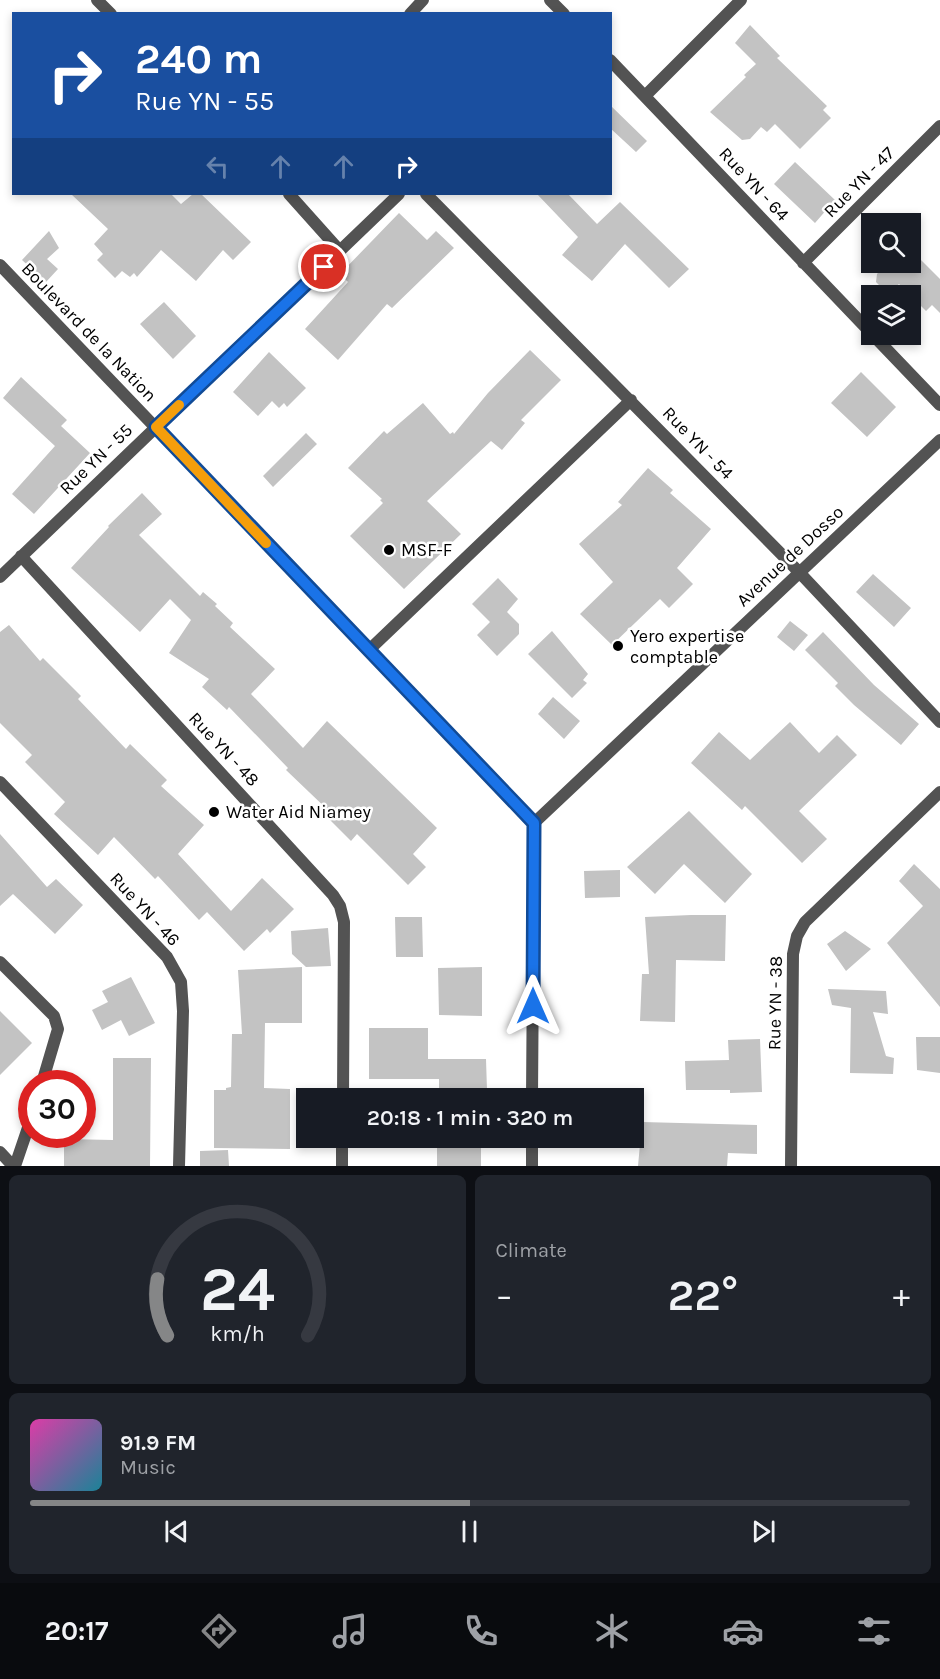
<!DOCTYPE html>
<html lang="en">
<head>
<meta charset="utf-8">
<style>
	:root { --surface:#171b24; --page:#20242c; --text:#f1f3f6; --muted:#9ea1a6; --line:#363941; --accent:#858687 }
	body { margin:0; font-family:Karla,sans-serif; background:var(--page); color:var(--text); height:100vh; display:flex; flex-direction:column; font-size:22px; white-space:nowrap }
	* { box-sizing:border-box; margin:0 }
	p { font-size:20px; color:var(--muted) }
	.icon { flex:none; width:33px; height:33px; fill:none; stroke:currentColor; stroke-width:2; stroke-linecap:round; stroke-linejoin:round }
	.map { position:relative; height:1166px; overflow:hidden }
	.details { display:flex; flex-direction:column; gap:9px; padding:9px; background:#0d0f14; flex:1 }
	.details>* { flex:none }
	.hud { position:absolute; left:12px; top:12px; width:600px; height:183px; border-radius:0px; box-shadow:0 3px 9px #0003; background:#1a4fa0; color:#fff; overflow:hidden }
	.controls { position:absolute; left:861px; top:213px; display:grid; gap:12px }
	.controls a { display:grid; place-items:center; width:60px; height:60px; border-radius:0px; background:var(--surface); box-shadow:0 3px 9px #0003; font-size:30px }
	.speed { position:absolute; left:18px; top:1070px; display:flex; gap:12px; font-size:30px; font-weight:700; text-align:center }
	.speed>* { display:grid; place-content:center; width:78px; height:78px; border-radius:50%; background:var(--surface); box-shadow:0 3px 9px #0003; line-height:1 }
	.speed .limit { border:9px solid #d22; background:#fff; color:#111 }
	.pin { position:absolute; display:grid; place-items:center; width:51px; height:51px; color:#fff; margin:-26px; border:3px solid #fff; border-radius:50%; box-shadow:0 2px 6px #0007 }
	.me { position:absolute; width:66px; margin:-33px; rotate:0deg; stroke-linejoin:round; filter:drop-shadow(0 0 4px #0008) }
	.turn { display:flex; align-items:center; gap:21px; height:126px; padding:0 24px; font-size:27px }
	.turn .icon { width:78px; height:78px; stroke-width:2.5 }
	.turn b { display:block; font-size:42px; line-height:51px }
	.lanes { display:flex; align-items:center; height:57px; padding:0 24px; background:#0003; justify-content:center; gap:30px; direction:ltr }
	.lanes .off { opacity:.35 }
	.big { font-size:45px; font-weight:600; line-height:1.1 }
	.details .widget { flex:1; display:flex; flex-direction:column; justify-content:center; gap:9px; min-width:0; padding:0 21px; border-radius:9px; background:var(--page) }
	.details .dial { align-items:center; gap:0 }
	.dial svg { height:156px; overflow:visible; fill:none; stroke:var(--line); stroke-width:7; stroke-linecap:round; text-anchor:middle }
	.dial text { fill:var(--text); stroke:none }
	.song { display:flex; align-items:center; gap:18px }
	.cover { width:72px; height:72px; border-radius:9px; background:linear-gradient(135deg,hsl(320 70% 55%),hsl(190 70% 35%)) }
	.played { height:6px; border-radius:3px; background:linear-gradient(90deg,var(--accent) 50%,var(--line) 50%) }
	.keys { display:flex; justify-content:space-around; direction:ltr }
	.heat { display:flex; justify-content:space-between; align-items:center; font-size:33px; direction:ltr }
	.details .tiles { flex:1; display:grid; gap:9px; grid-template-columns:1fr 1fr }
	.widget:last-child { grid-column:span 2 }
	.trip { position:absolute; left:296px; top:1088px; width:348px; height:60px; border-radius:0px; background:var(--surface); box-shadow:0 3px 9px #0003; font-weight:600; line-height:60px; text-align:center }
	.tabs { display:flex; height:96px; justify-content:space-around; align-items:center; background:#090b0e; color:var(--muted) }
	.tabs .icon { width:42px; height:42px }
	.tabs .selected { color:var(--accent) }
	.tabs b { font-size:27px; color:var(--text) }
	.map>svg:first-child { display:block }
	.building { fill:#c3c3c3 }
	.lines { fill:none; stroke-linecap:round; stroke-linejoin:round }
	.street { stroke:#535353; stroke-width:12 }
	.route-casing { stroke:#114b97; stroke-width:15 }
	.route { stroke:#1a73e8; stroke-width:10 }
	.slow { stroke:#f59e0b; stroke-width:10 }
	.poi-dot { fill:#000; stroke:#fff; stroke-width:2 }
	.labels { text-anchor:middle; stroke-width:5; stroke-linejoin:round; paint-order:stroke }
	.street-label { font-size:18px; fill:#000; stroke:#fff }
	.poi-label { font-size:18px; fill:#000; stroke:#fff; text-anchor:start }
</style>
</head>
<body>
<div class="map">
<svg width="940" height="1166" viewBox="0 0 940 1166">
	<rect width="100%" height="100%" fill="#fff"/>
	<path class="building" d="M750,25L780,56L777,58L827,106L823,110L831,118L800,149L775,124L767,132L761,127L750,139L742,140L710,112L746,77L744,75L756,64L735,43Z
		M610,105L647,141L636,152L610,128Z
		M795,162L835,200L815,223L774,184Z
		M71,194H171L181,204L193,194H201L251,242L233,260L223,250L196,281L161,250L137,277L134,273L130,277L122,271L115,278L97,260L103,254L94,244L108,229Z
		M537,194H568L597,224L620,202L689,269L669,288L625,244L592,281L562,255L578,237Z
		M399,213L427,240L436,231L454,248L392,308L387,304L338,360L305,329L348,282L340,274Z
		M49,231L59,248L47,259L58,269L46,282L22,260Z
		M910,249L940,279V313L932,305L926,311L899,284L888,294L876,282L877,274L888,262H910Z
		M164,302L196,336L173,359L140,324Z
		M530,350L561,380L521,420L525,423L502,450L491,441L427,501L461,534L404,589L350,536L383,503L380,500L382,499L348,468L384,431L387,434L423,403L450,434L453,432L454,434L488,393Z
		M269,352L306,388L287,407L284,403L279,408L272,401L258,416L233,392Z
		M861,372L896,407L867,437L831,403Z
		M21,377L67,420L61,426L90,453L34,514L12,494L55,446L3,398Z
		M306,433L317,444L273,487L263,476Z
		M648,468L673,490L670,493L711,529L677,568L693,584L669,608L660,599L612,645L580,614L613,582L579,544L622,505L618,502Z
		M142,493L162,514L139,535L200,596L203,592L217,604L215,606L233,623L230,627L275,669L251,694L303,748L327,721L437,828L413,854L426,867L408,885L357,834L351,841L328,818L332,814L286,770L288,768L229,707L227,710L202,687L209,679L169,653L191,620L170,599L140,632L71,568L109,527L108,526Z
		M873,574L911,608L894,627L856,592Z
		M498,578L518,599L507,612L519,624V634L497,656L477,635L490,622L472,604Z
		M790,621L808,635L794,651L777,637Z
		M9,625L40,661L43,658L81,696L78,699L126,749L130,744L167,780L161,786L204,825L178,854L231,911L262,878L294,909L270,933L267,929L244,951L207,912L199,920L158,876L155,879L114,837L98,855L54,814L65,802L25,762L32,755L0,723V632Z
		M552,631L588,674L583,680L587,683L572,698L528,654Z
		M823,632L874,685L919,724L901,745L854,705L835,686L838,683L805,650Z
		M553,697L580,721L564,739L538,714Z
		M790,722L819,753L837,735L857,755L799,811L827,839L802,863L745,806L742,810L691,763L719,732L750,760Z
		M689,811L752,874L725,903L684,864L655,894L627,867Z
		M0,834L47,887L56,879L83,905L55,934L13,894L0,906Z
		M914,864L940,889V1007L887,943L923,906L899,881Z
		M620,870V897L585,898L584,871Z
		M691,915H726L725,961L676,960L675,1022L640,1021L642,974H649L645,917Z
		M395,917H422L423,957H396Z
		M328,928L331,966L306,967L292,954L291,931Z
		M845,931L871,949L846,971L827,944Z
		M302,967V1023H265L264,1088L290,1089V1149L214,1148V1090H226V1088L231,1087L232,1034H242L238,970Z
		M482,967V1016L439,1015L438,968Z
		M131,977L155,1023L129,1036L121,1020L102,1030L92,1010L108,1002L102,991Z
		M828,989L886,991L888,1014L873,1012L886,1056L894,1058L893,1074L850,1073L851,1008L832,1005Z
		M0,1011L32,1043L0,1075Z
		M369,1028H428V1059H486L487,1090H439V1079H369Z
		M916,1037H940V1073L917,1070Z
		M760,1039L762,1092L730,1093V1090H686L685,1061L729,1060L728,1040Z
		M113,1058H151L150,1166H64V1139L113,1140Z
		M642,1122L757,1125V1154L728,1153L727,1166H638Z
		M437,1137H481V1166H437Z
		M228,1150L229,1166H200V1151Z"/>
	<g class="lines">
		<path class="street" d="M97,0L111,14
			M550,0L564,14
			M410,14L423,0
			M610,60L872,334
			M646,95L741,0
			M289,194L340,251
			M426,194L799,572L940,722
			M803,263L940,126
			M0,265L534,823L532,1098
			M872,334L940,405
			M21,556L333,895L340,906L344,922L343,1098
			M0,577L399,194
			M369,650L631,400
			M0,782L167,957L181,982L183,1011L179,1166
			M534,823L940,440
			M0,962L54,1016L58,1029L42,1083
			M0,1152L13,1166
			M15,1166L32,1116
			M342,1166V1137
			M532,1166V1137
			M791,1166L793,954L797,936L805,922L940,792"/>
	</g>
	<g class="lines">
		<g class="route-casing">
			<path id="route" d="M324,267L156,427L534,823L533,1006"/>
		</g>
		<use href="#route" class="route"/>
		<path class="slow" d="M179,405L156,427L266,543"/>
	</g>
	<g class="poi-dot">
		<circle cx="389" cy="550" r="6"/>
		<circle cx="618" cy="646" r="6"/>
		<circle cx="214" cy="812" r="6"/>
	</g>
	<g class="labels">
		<g class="street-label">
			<text transform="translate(859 182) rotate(-45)" y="6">Rue YN - 47</text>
			<text transform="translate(754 184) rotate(47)" y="6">Rue YN - 64</text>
			<text transform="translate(89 332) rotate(46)" y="6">Boulevard de la Nation</text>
			<text transform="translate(698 443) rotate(46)" y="6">Rue YN - 54</text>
			<text transform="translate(96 459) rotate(-44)" y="6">Rue YN - 55</text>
			<text transform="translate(790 556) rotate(-43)" y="6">Avenue de Dosso</text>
			<text transform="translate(224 749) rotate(47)" y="6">Rue YN - 48</text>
			<text transform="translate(145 909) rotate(47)" y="6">Rue YN - 46</text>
			<text transform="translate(775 1003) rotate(-89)" y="6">Rue YN - 38</text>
		</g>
		<g class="poi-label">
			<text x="401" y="556">MSF-F</text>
			<text x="630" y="642">Yero expertise<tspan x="630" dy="21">comptable</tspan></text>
			<text x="226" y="818">Water Aid Niamey</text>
		</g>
	</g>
</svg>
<div class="controls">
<a><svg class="icon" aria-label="search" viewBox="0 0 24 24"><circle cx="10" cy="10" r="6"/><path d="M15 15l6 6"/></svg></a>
<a><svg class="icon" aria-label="layers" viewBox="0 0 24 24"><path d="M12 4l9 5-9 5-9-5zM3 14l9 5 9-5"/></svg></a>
</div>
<div class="speed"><div class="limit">30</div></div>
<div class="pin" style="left:324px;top:267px;background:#d93025"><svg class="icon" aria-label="arrive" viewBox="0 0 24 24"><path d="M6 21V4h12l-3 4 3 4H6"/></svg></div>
<svg class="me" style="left:533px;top:1006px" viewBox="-20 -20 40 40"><path d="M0-17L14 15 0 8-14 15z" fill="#1a73e8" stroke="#fff" stroke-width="4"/></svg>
<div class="trip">20:18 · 1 min · 320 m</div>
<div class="hud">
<div class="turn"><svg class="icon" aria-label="right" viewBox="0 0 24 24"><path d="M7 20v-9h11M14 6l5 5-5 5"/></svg><div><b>240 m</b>Rue YN - 55</div></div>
<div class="lanes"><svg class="icon off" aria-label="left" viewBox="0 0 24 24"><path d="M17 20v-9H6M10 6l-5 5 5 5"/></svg><svg class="icon off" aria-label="ahead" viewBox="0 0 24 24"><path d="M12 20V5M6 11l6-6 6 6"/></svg><svg class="icon off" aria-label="ahead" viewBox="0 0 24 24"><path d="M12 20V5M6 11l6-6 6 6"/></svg><svg class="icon" aria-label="right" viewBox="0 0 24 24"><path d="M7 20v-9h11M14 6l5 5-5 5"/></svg></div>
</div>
</div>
<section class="details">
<div class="tiles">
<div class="widget dial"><svg viewBox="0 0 100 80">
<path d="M14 69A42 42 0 1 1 86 69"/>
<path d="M14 69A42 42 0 0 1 9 40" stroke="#858687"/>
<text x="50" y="56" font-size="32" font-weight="700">24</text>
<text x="50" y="72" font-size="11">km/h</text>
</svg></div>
<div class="widget"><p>Climate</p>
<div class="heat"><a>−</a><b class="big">22°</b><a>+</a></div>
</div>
<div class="widget">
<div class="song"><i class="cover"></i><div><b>91.9 FM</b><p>Music</p></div></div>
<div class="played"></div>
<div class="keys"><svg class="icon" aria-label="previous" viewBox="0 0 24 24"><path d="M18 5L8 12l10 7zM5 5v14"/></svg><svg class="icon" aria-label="pause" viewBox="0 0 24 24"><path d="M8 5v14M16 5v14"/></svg><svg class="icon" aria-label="next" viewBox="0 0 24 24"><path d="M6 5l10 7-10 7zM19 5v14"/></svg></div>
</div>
</div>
</section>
<nav class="tabs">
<b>20:17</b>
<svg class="icon selected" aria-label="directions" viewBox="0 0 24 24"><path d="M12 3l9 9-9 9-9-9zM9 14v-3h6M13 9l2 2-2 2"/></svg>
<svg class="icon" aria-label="music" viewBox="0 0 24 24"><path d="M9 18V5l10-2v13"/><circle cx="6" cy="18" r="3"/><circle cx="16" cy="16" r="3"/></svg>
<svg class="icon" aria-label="phone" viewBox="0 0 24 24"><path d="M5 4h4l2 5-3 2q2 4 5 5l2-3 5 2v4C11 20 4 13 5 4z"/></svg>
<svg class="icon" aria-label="climate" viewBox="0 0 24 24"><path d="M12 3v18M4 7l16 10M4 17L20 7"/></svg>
<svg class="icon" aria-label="car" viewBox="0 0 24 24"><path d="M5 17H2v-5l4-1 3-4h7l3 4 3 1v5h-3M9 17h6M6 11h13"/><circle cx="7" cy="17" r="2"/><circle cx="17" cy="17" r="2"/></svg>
<svg class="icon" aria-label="filters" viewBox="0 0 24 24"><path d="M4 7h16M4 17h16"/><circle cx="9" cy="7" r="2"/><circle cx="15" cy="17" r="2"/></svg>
</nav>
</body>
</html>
